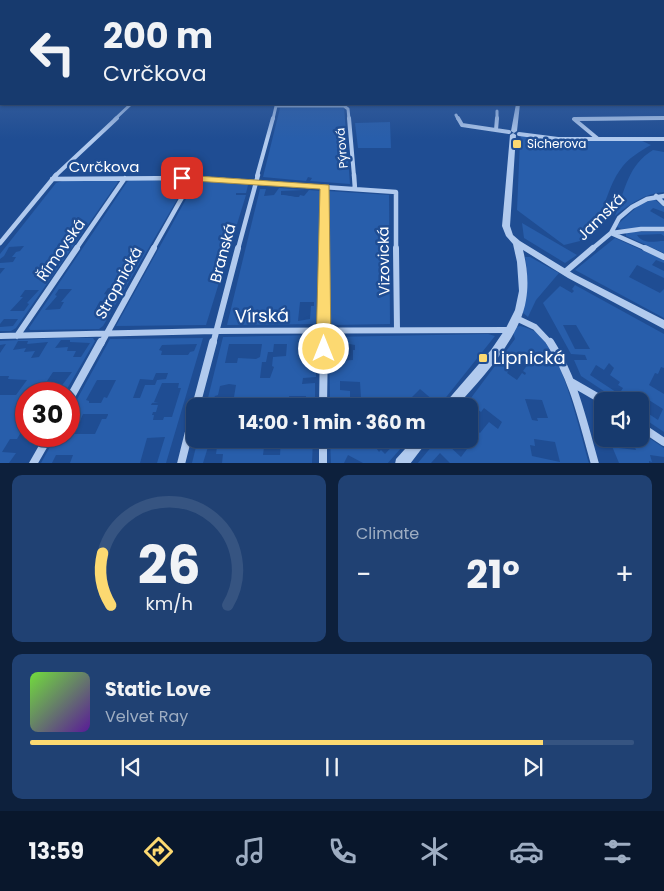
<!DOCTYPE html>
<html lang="en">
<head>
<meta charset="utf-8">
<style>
	:root { --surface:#173a6e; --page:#204173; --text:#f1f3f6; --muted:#9eadc2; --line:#365481; --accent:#fcd971 }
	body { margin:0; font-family:Poppins,sans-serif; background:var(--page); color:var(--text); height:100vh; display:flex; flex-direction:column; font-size:19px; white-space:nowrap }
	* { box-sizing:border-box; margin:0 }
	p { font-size:16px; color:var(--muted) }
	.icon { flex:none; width:28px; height:28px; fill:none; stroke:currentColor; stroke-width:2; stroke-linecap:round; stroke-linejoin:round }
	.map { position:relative; height:463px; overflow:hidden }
	.panel { display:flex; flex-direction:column; gap:12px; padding:12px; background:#0d203c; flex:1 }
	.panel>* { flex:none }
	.hud { position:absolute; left:0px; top:0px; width:665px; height:105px; box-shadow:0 1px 4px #0004,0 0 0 1px var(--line); background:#173a6e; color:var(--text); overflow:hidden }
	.tools { position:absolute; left:594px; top:392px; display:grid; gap:10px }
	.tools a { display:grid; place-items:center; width:55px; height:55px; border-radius:10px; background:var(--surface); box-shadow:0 1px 4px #0004,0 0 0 1px var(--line); font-size:25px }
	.speed { position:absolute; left:15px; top:382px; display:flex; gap:10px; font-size:25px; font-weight:700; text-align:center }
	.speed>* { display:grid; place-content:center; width:65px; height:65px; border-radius:50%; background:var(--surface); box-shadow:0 1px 4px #0004,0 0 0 1px var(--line); line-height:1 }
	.speed .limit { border:8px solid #d22; background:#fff; color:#111 }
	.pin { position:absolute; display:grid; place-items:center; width:42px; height:42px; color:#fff; margin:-21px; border-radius:10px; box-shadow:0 2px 8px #0006 }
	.me { position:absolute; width:55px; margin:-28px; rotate:0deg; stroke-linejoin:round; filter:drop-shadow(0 0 4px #0008) }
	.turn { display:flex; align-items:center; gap:18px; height:105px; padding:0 20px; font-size:22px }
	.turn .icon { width:65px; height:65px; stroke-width:2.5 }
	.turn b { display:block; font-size:35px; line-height:42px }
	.big { font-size:38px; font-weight:700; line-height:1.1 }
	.panel .card { flex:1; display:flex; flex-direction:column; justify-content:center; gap:8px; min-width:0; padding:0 18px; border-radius:10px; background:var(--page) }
	.panel .dial { align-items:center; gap:0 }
	.dial svg { height:130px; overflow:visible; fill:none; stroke:var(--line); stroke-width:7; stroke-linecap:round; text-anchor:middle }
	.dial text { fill:var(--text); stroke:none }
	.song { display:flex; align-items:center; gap:15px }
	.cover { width:60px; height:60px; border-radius:8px; background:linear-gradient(135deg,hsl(100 70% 55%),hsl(270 70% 35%)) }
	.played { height:5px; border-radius:2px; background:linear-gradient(90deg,var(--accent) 85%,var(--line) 85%) }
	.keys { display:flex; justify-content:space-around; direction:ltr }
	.heat { display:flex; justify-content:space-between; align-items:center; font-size:28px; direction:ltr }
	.panel .tiles { flex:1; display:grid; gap:12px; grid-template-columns:1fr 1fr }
	.card:last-child { grid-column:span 2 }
	.trip { position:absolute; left:186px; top:398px; width:292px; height:50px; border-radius:10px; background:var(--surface); box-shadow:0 1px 4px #0004,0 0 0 1px var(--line); font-weight:700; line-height:50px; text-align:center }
	.dock { display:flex; height:80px; justify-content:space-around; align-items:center; background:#09172c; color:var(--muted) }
	.dock .icon { width:35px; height:35px }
	.dock .active { color:var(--accent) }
	.dock b { font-size:22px; color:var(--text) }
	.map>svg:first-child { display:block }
	.green { fill:#285eab; fill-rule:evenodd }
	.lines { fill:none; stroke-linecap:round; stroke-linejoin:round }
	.minor-far4 { stroke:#b1caee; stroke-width:3 }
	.minor-far3 { stroke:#b1caee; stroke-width:4 }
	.minor-far2 { stroke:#b1caee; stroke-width:4.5 }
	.minor-far1 { stroke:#b1caee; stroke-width:6 }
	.minor { stroke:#b1caee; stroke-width:8 }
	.tertiary { fill:#b1caee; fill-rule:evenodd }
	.trunk { fill:#fcfcff; fill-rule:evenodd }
	.route { fill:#fcd971; stroke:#a48d49 }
	.poi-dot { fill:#fcd971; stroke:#1f4d93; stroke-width:2 }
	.labels { text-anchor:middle; stroke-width:5; stroke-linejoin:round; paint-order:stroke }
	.far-poi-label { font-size:12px; fill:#fff; stroke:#1f4d93; text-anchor:start }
	.far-street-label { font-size:12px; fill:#fff; stroke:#1f4d93 }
	.street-label { font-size:15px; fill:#fff; stroke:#1f4d93 }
	.near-street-label { font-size:18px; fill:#fff; stroke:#1f4d93 }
	.near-poi-label { font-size:18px; fill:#fff; stroke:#1f4d93; text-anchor:start }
</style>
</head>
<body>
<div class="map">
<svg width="664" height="464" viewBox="0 0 664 464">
	<rect width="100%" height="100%" fill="#1f4d93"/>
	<path class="green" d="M344,107L350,184L310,181L312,178L308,177L306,181L263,177L280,108Z
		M390,122L391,148H358L355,123Z
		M521,135L558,140H640L651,145C640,151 627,159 620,170C609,185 606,205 596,221V226L580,241L564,245L517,210L520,141Z
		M653,150L664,152V192C644,194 631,203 615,216C625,190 628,165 653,150Z
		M116,180L118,182L16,328L11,331H0V327L13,326L18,319H4L0,324V274L5,268H0V263L13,262L16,257H12L16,252L20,251L24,246L9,247L4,256L0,259V254L56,183L62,181ZM25,290H39L27,303L29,304L24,311H10L23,297H20Z
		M130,180L188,181L103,326L99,329L30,330L29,328L127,182ZM108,288H121L112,301L114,302L110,309L96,308L100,301H103L108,295L104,294ZM59,289H72L61,302H64L60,309L45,310L57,296L55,295Z
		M196,181L248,185L246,193H236V195H246L206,325L116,326Z
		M279,188L305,190L281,191V195C289,195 292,197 299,197L300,195L304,196L309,190L320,191L316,324L227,325L260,189H266L264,196L274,195ZM300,302H314V306H311L310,319L298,321Z
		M328,191L389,195L390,324L331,325Z
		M654,199L664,207V212L653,208L650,211L664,219V227L621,229L616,226L639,205Z
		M522,223L577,255L565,263L524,238Z
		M626,232H664V236L661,234L637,235C644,245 654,241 664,241V253L626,236Z
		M615,238L664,260V263L656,260L652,265L664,271V278L637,265L629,277L660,293L664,289V318L575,270Z
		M525,257H530L559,273L536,300L528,317L522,312C526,294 529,275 525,257Z
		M575,285L664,334V368L661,367L658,374L655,373L649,385L664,394V432L640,416V408L658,420L663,409L641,395L638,400L641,402L640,404V401H619L581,376L574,360H587L585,355L571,354L543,303L560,286L572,293L574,291L572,289ZM563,325H576L590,349H575ZM609,363L614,368L610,375L620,382L618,385L623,388L619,394L590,375L596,365L604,370Z
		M520,326C528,328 534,330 540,335C563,356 580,432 589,463H450L440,453L431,463L417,464L438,439H452L448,445L461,457L473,441L470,438V425L480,433L489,422L498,429L502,422L484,408L481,412L475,408L470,415V406H465L515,339L513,332L516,327ZM515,356L528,364L523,371L526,373L525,375L522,373L517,380L507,373L510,369L506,366ZM525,399L542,400L548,418H537L538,421L532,420ZM534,439L555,442L560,462L532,456L530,445L535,446Z
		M488,334L495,336L439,406H427L433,400L420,389L408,401L412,406H395V405L388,398L383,402L387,406H330L329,337ZM344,343L355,345V350H353V360L338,361L337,344ZM340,381L360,382L361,398H350V391L340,390Z
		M317,335L316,377L303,378L302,384L315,383V406H306V396H289V401H281V406H245V403H233L236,385L229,384L220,386L218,395L215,396L214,398H217L215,406H206L223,337ZM229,344H262L260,357L256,359L238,358L237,363H225ZM274,344H287L286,356L273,357L272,366L274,367L270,378H260L262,362H266L268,352H273Z
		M57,338H93L95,341L64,394L57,392L72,372H53L47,381L52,382L46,392L26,394V415L18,427H24L17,439H10L2,452L16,453L9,463H0V395H16L27,380L8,379L9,376H0V353L6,344L0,345V341ZM61,340H70V342L90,343L81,357H73L76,351H67L68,347L55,348ZM18,341H28L27,344L48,342L39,357L31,358L35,351L24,352L26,348L13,350Z
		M203,338L166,463H157L165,437L147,438L140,463H70L73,455H56L52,463H41L56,436H69V414L110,339ZM197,344L194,351L190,352L188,355H161L162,351L159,350L162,345ZM156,373H168L166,379L157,380L155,385H145L140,398H133L140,379L153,380ZM97,380H116L107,398L104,397L101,403H89V401L86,400ZM162,383H179L178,388H181L172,417H164L163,420H153L154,415H152L153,412H156L158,405H151L152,403L159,402H154ZM83,414H108V415L106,419H102L95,434H71L74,427H71L73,422L80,421Z
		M640,432L664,448V457L650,455L652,462L649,461V463H619L609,439H615L619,448L636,450L632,439H640Z
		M198,439H265L263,455H280L281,439H313L312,463H222L223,454H216L217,447H208L203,463H192Z
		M330,439H370L379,452L381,450L385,454L399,439H409L387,464L363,463L348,455L344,463H331Z"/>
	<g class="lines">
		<path class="minor-far4" d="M456,115L458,119
			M115,119L131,104
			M273,119L276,106H344L348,109L349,119
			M497,119V111
			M580,119L664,118"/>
		<path class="minor-far3" d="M349,118L354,176
			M458,118L462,125L509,132
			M496,130L497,118
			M519,134L558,139H664
			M598,139L574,119L664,118
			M55,176L117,118
			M257,176L273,118"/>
		<path class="minor-far2" d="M354,175L355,189
			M52,179L193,178L396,192V249
			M656,196L664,204
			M611,233L647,249
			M612,233L641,229H664
			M0,243L56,175
			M76,249L125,178
			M153,249L193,178
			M238,249L258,175
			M324,249L325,187
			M592,249L611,233L619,218L632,207L647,199L664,196"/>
		<path class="minor-far1" d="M396,248L397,330
			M645,248L664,257
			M565,272L593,248
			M516,318L535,327L551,344
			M0,336L215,331L509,330
			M17,336L77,248
			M101,344L154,248
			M213,344L238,248
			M324,344V248"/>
		<path class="minor" d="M550,342C574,379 583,422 595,464
			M571,382L604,401
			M69,400L101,342
			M196,406L213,342
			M323,406L324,342
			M640,426L664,442
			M323,439V464
			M33,464L49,436
			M181,464L195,408"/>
		<path class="tertiary" d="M516,104H520L517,131L514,133L511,131Z
			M513,133L516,135L510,226L513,235L520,241L574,274L664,320V329L568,278L523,250C527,266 529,283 526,300C520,338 482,378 457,406H444L446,402L491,350L506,328L515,310L519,291L517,262L513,244L506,236L502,226L510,135Z
			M414,439H428L426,443L410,464H395L396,459Z"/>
		<path class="trunk" d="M0,79H1V83H0Z"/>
	</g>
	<linearGradient id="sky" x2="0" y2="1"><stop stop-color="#112a51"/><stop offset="0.53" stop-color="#3c629e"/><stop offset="1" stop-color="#3c629e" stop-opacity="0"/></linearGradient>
	<rect width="664" height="139" fill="url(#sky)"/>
	<path class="route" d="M182,175L329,185L331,349L329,354L324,356L318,354L316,349L320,189L179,180L178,178Z"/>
	<g class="poi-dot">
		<rect x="512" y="139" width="10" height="10" rx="2.5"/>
		<rect x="478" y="353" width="10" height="10" rx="2.5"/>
	</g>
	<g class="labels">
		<g class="far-poi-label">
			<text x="527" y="148">Sicherova</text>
		</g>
		<g class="far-street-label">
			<text transform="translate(342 148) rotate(-95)" y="4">Pýrová</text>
		</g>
		<g class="street-label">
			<text x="104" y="172">Cvrčkova</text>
			<text transform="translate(601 217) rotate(-45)" y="5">Jamská</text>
			<text transform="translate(61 250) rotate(-55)" y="5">Římovská</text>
			<text transform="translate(223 253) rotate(-75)" y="5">Branská</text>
			<text transform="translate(384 261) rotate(-91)" y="5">Vizovická</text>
			<text transform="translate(119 283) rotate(-61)" y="5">Stropnická</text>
		</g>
		<g class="near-street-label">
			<text transform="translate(262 316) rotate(-1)" y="6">Vírská</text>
		</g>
		<g class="near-poi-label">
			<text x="493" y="364">Lipnická</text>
		</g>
	</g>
</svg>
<div class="tools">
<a><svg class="icon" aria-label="sound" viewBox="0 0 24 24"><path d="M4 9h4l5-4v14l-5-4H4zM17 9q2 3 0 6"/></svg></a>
</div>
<div class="speed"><div class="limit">30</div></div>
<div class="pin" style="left:182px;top:178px;background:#d93025"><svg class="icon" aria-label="arrive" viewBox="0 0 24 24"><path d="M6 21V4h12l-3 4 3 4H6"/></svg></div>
<svg class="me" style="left:324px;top:349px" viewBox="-20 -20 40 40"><circle r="17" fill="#fcd971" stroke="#fff" stroke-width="3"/><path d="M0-11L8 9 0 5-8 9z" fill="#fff"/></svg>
<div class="trip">14:00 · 1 min · 360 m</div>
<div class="hud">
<div class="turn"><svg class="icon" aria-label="left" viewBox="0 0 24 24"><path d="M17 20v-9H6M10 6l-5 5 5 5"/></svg><div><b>200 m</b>Cvrčkova</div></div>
</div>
</div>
<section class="panel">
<div class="tiles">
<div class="card dial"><svg viewBox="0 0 100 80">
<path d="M14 69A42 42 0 1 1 86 69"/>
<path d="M14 69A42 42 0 0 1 9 37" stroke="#fcd971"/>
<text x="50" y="56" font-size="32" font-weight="700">26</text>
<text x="50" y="72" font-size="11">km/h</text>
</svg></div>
<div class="card"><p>Climate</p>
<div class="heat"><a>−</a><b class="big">21°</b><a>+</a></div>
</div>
<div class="card">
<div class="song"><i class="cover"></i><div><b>Static Love</b><p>Velvet Ray</p></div></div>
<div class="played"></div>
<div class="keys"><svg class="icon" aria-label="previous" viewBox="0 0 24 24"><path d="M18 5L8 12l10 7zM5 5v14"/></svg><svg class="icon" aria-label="pause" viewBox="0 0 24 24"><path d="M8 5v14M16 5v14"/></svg><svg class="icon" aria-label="next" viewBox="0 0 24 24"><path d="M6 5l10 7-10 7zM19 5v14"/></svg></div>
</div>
</div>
</section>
<nav class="dock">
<b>13:59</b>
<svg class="icon active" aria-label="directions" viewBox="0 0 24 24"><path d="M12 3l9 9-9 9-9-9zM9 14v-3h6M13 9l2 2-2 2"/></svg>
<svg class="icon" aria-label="music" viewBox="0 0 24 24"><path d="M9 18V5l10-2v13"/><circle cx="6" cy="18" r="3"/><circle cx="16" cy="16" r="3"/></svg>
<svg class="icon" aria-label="phone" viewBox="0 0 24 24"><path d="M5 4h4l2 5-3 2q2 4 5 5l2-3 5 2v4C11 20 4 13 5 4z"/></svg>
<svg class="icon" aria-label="climate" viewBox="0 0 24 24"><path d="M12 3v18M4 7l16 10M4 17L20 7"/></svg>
<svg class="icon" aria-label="car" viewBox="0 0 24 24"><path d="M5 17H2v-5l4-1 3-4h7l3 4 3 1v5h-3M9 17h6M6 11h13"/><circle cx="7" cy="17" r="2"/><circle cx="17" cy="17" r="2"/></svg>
<svg class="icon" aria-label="filters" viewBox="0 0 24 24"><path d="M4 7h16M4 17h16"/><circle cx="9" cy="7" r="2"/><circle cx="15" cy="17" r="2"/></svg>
</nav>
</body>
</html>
